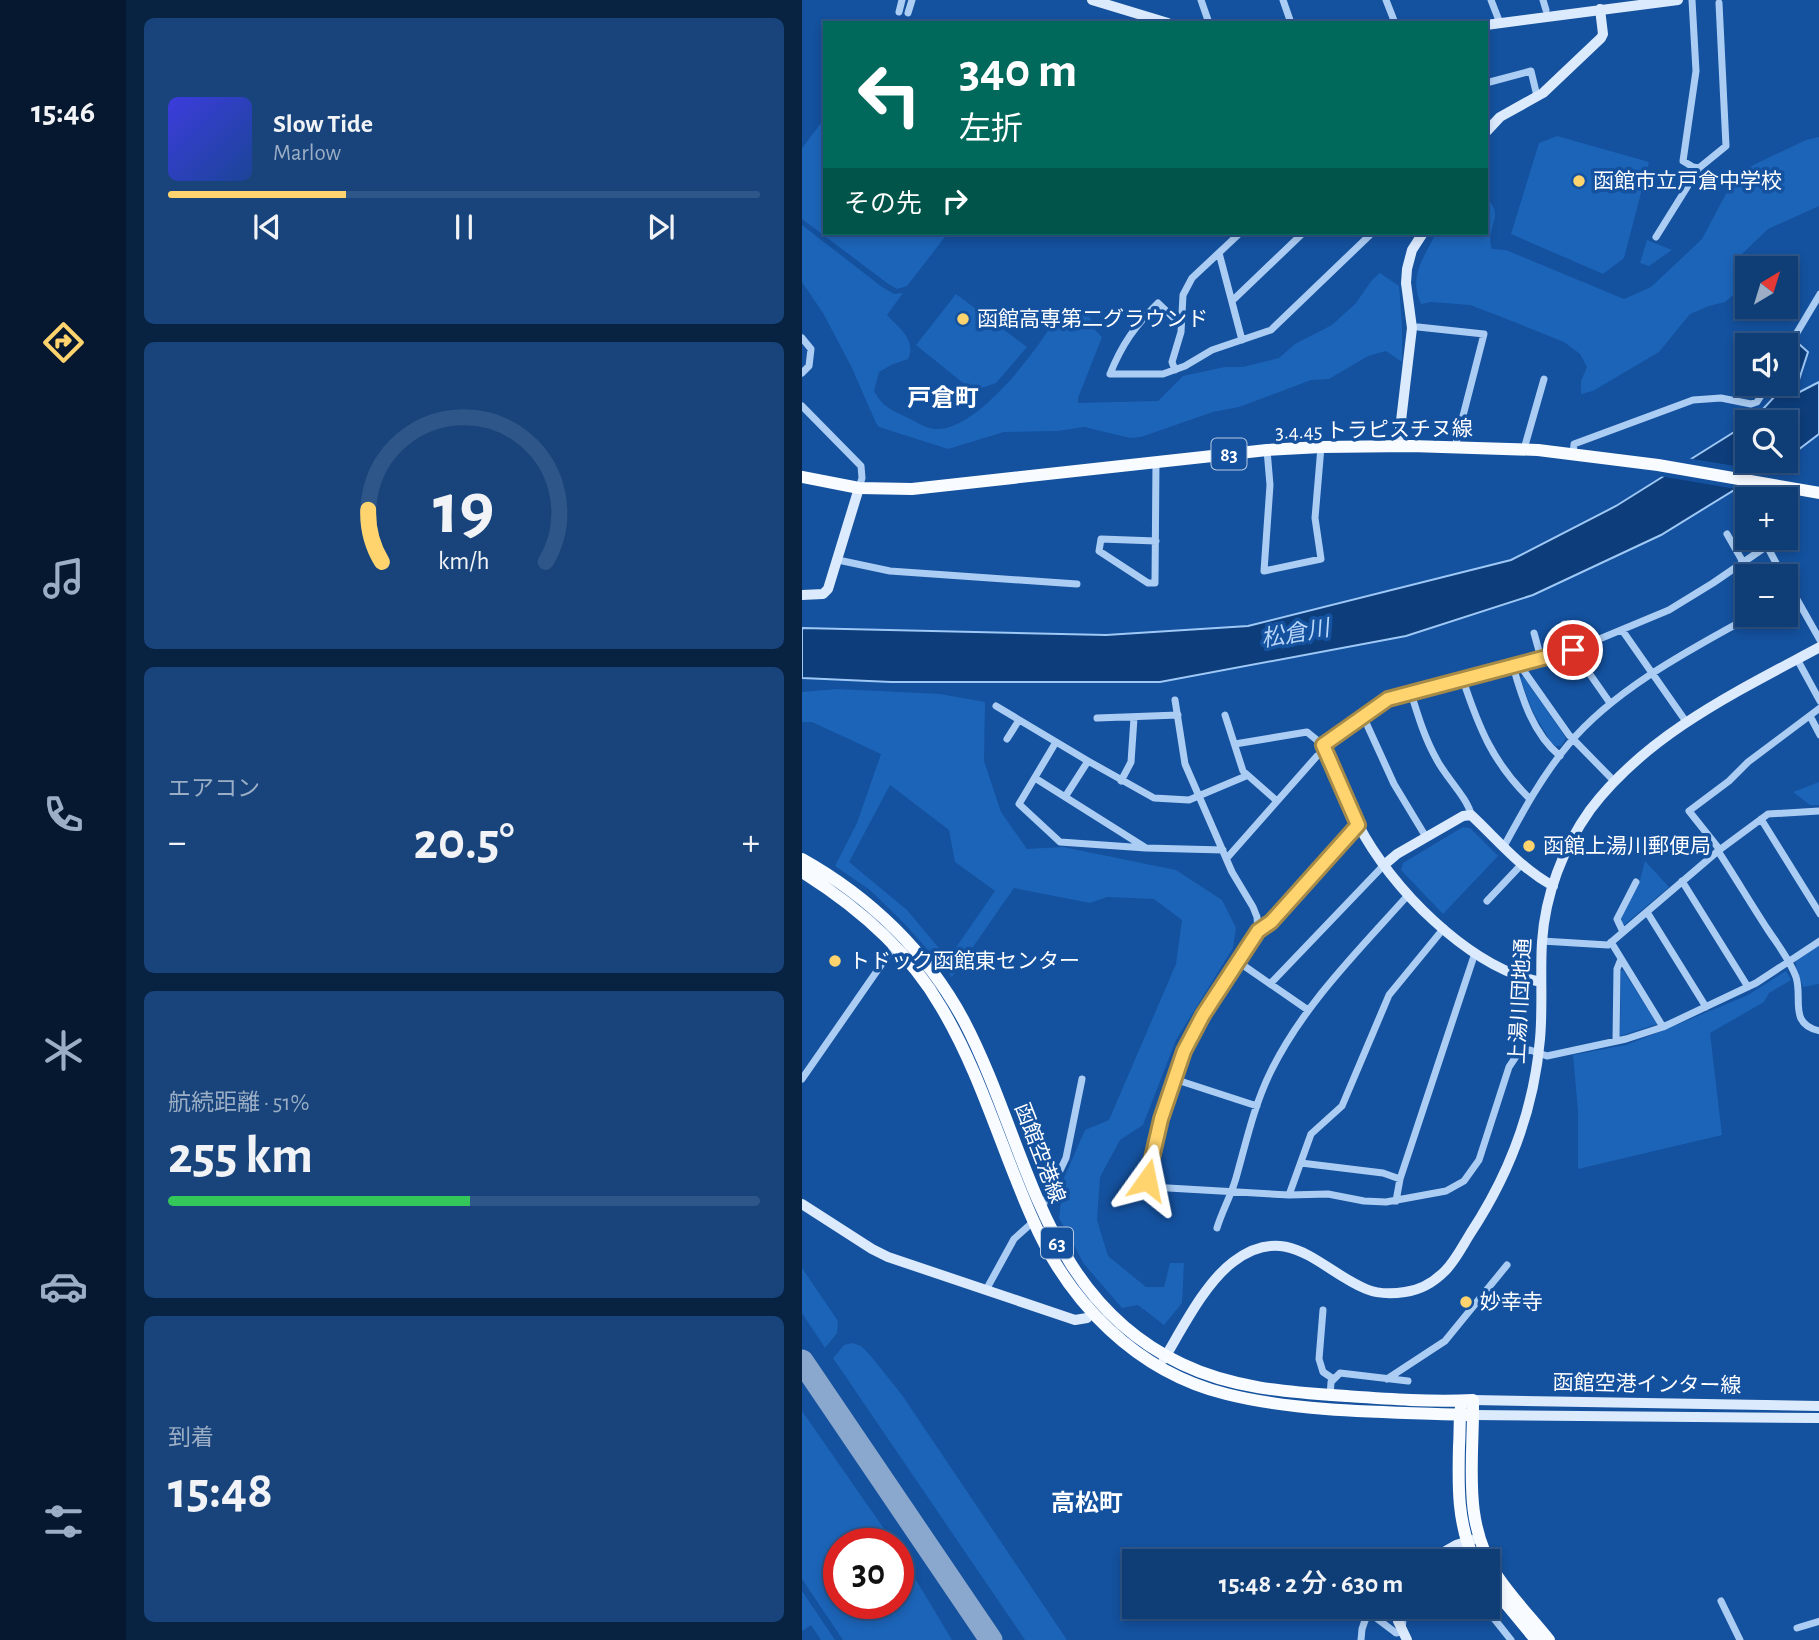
<!DOCTYPE html>
<html lang="ja">
<head>
<meta charset="utf-8">
<style>
	:root { --surface:#0f3d76; --page:#18447b; --text:#f1f3f6; --muted:#9baec5; --line:#2f5688; --accent:#ffd46e }
	body { margin:0; font-family:"Alegreya Sans","Noto Sans JP",sans-serif; background:var(--page); color:var(--text); height:100vh; display:flex; flex-direction:column; font-size:26px; white-space:nowrap }
	* { box-sizing:border-box; margin:0 }
	p { font-size:23px; color:var(--muted) }
	.icon { flex:none; width:38px; height:38px; fill:none; stroke:currentColor; stroke-width:2; stroke-linecap:round; stroke-linejoin:round }
	.map { position:relative; flex:1; overflow:hidden }
	.drawer { display:flex; flex-direction:column; gap:18px; padding:18px; background:#082241; width:676px }
	.drawer>* { flex:none }
	.banner { position:absolute; left:21px; top:21px; width:665px; height:214px; border-radius:0px; box-shadow:0 4px 10px #0003,0 0 0 2px var(--line); background:#00695c; color:#fff; overflow:hidden }
	.needle { width:46px; rotate:38deg }
	.fabs { position:absolute; left:933px; top:256px; display:grid; gap:14px }
	.fabs a { display:grid; place-items:center; width:63px; height:63px; border-radius:0px; background:var(--surface); box-shadow:0 4px 10px #0003,0 0 0 2px var(--line); font-size:35px }
	.speed { position:absolute; left:21px; top:1528px; display:flex; gap:14px; font-size:35px; font-weight:700; text-align:center }
	.speed>* { display:grid; place-content:center; width:91px; height:91px; border-radius:50%; background:var(--surface); box-shadow:0 4px 10px #0003,0 0 0 2px var(--line); line-height:1 }
	.speed .limit { border:10px solid #d22; background:#fff; color:#111 }
	.pin { position:absolute; display:grid; place-items:center; width:60px; height:60px; color:#fff; margin:-30px; border:4px solid #fff; border-radius:50%; box-shadow:0 2px 7px #0007 }
	.me { position:absolute; width:77px; margin:-38px; rotate:12deg; stroke-linejoin:round; filter:drop-shadow(0 0 5px #0008) }
	.turn { display:flex; align-items:center; gap:24px; height:147px; padding:0 21px; font-size:32px }
	.turn .icon { width:91px; height:91px; stroke-width:2.5 }
	.turn b { display:block; font-size:49px; line-height:60px }
	.then { display:flex; align-items:center; height:66px; padding:0 21px; background:#0003; gap:14px; font-size:26px }
	.big { font-size:52px; font-weight:600; line-height:1.1 }
	.drawer .card { flex:1; display:flex; flex-direction:column; justify-content:center; gap:10px; min-width:0; padding:0 24px; border-radius:10px; background:var(--page) }
	.drawer .dial { align-items:center; gap:0 }
	.dial svg { height:182px; overflow:visible; fill:none; stroke:var(--line); stroke-width:7; stroke-linecap:round; text-anchor:middle }
	.dial text { fill:var(--text); stroke:none }
	.song { display:flex; align-items:center; gap:21px }
	.cover { width:84px; height:84px; border-radius:10px; background:linear-gradient(135deg,hsl(240 70% 55%),hsl(220 70% 35%)) }
	.played { height:7px; border-radius:4px; background:linear-gradient(90deg,var(--accent) 30%,var(--line) 30%) }
	.keys { display:flex; justify-content:space-around; direction:ltr }
	.heat { display:flex; justify-content:space-between; align-items:center; font-size:38px; direction:ltr }
	.charge { height:10px; border-radius:5px; background:linear-gradient(90deg,#34c759 51%,var(--line) 0) }
	.trip { position:absolute; left:320px; top:1549px; width:378px; height:70px; border-radius:0px; background:var(--surface); box-shadow:0 4px 10px #0003,0 0 0 2px var(--line); font-weight:600; line-height:70px; text-align:center }
	main { display:flex; flex:1; min-height:0 }
	.tabs { display:flex; flex-direction:column; width:126px; justify-content:space-around; align-items:center; background:#06182f; color:var(--muted) }
	.tabs .icon { width:49px; height:49px }
	.tabs .current { color:var(--accent) }
	.tabs b { font-size:32px; color:var(--text) }
	.map>svg:first-child { display:block }
	.green { fill:#1c64b8; fill-rule:evenodd }
	.water { fill:#0d3d7a; stroke:#9ec8f6; stroke-width:2 }
	.pier { fill:#14519e }
	.lines { fill:none; stroke-linecap:round; stroke-linejoin:round }
	.taxiway { stroke:#8aa8ce; stroke-width:23 }
	.street { stroke:#abcdf4; stroke-width:7 }
	.secondary { stroke:#dbeafd; stroke-width:10 }
	.primary { stroke:#f8fbff; stroke-width:12 }
	.route-casing { stroke:#a68a48; stroke-width:18 }
	.route { stroke:#ffd46e; stroke-width:12 }
	.poi-dot { fill:#ffd46e; stroke:#14519e; stroke-width:2.5 }
	.labels { text-anchor:middle; stroke-width:7; stroke-linejoin:round; paint-order:stroke }
	.shield { fill:#14519e; stroke:#b8cbe2; stroke-width:2 }
	.shield-label { font-size:19px; font-weight:bold; fill:#fff }
	.poi-label { font-size:21px; fill:#fff; stroke:#14519e; text-anchor:start }
	.street-label { font-size:21px; fill:#fff; stroke:#14519e }
	.water-label { font-size:23px; font-style:italic; fill:#b8d7fa; stroke:#14519e }
	.quarter-label { font-size:24px; font-weight:bold; fill:#fff; stroke:#14519e }
</style>
</head>
<body>
<main>
<nav class="tabs">
<b>15:46</b>
<svg class="icon current" aria-label="directions" viewBox="0 0 24 24"><path d="M12 3l9 9-9 9-9-9zM9 14v-3h6M13 9l2 2-2 2"/></svg>
<svg class="icon" aria-label="music" viewBox="0 0 24 24"><path d="M9 18V5l10-2v13"/><circle cx="6" cy="18" r="3"/><circle cx="16" cy="16" r="3"/></svg>
<svg class="icon" aria-label="phone" viewBox="0 0 24 24"><path d="M5 4h4l2 5-3 2q2 4 5 5l2-3 5 2v4C11 20 4 13 5 4z"/></svg>
<svg class="icon" aria-label="climate" viewBox="0 0 24 24"><path d="M12 3v18M4 7l16 10M4 17L20 7"/></svg>
<svg class="icon" aria-label="car" viewBox="0 0 24 24"><path d="M5 17H2v-5l4-1 3-4h7l3 4 3 1v5h-3M9 17h6M6 11h13"/><circle cx="7" cy="17" r="2"/><circle cx="17" cy="17" r="2"/></svg>
<svg class="icon" aria-label="filters" viewBox="0 0 24 24"><path d="M4 7h16M4 17h16"/><circle cx="9" cy="7" r="2"/><circle cx="15" cy="17" r="2"/></svg>
</nav>
<section class="drawer">
<div class="card">
<div class="song"><i class="cover"></i><div><b>Slow Tide</b><p>Marlow</p></div></div>
<div class="played"></div>
<div class="keys"><svg class="icon" aria-label="previous" viewBox="0 0 24 24"><path d="M18 5L8 12l10 7zM5 5v14"/></svg><svg class="icon" aria-label="pause" viewBox="0 0 24 24"><path d="M8 5v14M16 5v14"/></svg><svg class="icon" aria-label="next" viewBox="0 0 24 24"><path d="M6 5l10 7-10 7zM19 5v14"/></svg></div>
</div>
<div class="card dial"><svg viewBox="0 0 100 80">
<path d="M14 69A42 42 0 1 1 86 69"/>
<path d="M14 69A42 42 0 0 1 8 46" stroke="#ffd46e"/>
<text x="50" y="56" font-size="32" font-weight="700">19</text>
<text x="50" y="72" font-size="11">km/h</text>
</svg></div>
<div class="card"><p>エアコン</p>
<div class="heat"><a>−</a><b class="big">20.5°</b><a>+</a></div>
</div>
<div class="card"><p>航続距離 · 51%</p><b class="big">255 km</b><div class="charge"></div></div>
<div class="card"><p>到着</p><b class="big">15:48</b></div>
</section>
<div class="map">
<svg width="1018" height="1640" viewBox="0 0 1018 1640">
	<rect width="100%" height="100%" fill="#14519e"/>
	<path class="green" d="M23,118V233H146L105,286L95,289L85,283L0,219V148Z
		M755,136L847,162L822,258L801,274L709,234L737,143Z
		M1017,137V206L966,229L940,254L944,284L923,302L907,306L888,314L857,352L791,391L779,394V381L785,367L778,354L762,342L697,316L668,305L629,302L619,304C606,276 622,258 634,233H684L685,199C704,216 682,229 690,249L704,250L822,299L849,287L900,239L928,186L945,168L1004,140Z
		M0,225L80,287L92,294L101,293L85,315C97,328 115,340 106,359L89,365L77,372L72,391C81,407 88,409 104,417C113,421 124,429 134,429C176,431 241,344 258,310L271,312L278,308L285,312L289,320L287,324L300,337L276,398V403L356,401L381,376L423,367H441L477,358L493,344L530,325L554,303L570,280L578,273L597,286L600,325V362L584,351L566,356L527,379L509,380L437,407L411,412L339,437L328,438L282,427L256,431L202,432L146,449L77,427L74,423L49,366L21,313L0,282Z
		M845,240L870,250L847,266L838,263Z
		M154,294L225,347L194,383L171,391L114,345Z
		M721,676L764,738L759,746H753L749,742L731,712L718,678Z
		M35,689L138,694L183,702L182,761L199,812L225,849L261,847L374,870L420,900L434,928L431,948L374,1040L341,1125L318,1140L298,1177L295,1220L306,1256L344,1287H362L368,1263H382L380,1303L362,1325L336,1305L320,1308L282,1264L257,1218L262,1178L283,1130L307,1120L374,964L380,920L352,899L305,897L288,903L212,888L150,977L100,921L68,890L33,866L55,823L79,754L10,722H0V692ZM88,785L147,830L153,862L193,891L146,959L105,910L47,862Z
		M1017,782V805H1008L991,792Z
		M661,827L668,828L696,856L641,914L599,870L601,863Z
		M843,861L867,887L821,926L819,918L837,884Z
		M1017,945V984L1001,987L994,967V961Z
		M821,970L855,1024L818,1036L819,971Z
		M984,971L989,980L967,993L962,1002L908,1033L920,1135L776,1169V1110L771,1055L824,1045L860,1031L946,995Z
		M0,1268L36,1321L35,1333L23,1348L0,1313Z
		M50,1343L59,1346L68,1355L100,1395L265,1640H223L31,1358L42,1345Z
		M0,1411L92,1543L37,1544V1603H96V1550L150,1640H41L0,1579Z
		M0,1591L33,1640H19L9,1625L0,1631Z"/>
	<path class="water" d="M997,344L1006,352L992,395L1017,382V434L984,459V422H949L975,394L980,383H984V375Z
		M945,424V460H981L859,535L731,595L604,636L358,682H89L0,678V628L304,635L446,626L709,560L814,506Z"/>
	<path class="pier" d="M885,458L969,472L940,490L857,476Z"/>
	<g class="lines">
		<path class="taxiway" d="M0,1361L189,1640"/>
		<path class="street" d="M399,0L407,23
			M481,0L489,23
			M584,0L593,23
			M689,0L698,23
			M741,0L744,10
			M890,0L894,71L881,161L891,167L897,168
			M97,12L100,0
			M106,13L110,0
			M684,83L729,71L735,96
			M854,237L897,168L924,146L917,3
			M417,253L440,340
			M430,301L501,233
			M379,325L356,303C333,326 320,344 308,374H361L383,366L410,350L469,330L570,233
			M616,327L682,334L653,447
			M0,338L9,349L7,366L0,373
			M984,351L1018,294
			M373,370L370,362L379,332L381,295L390,278L438,233
			M0,406L59,466L60,478L57,488
			M722,449L742,379
			M465,450L468,485L462,571L519,559L513,518L519,447
			M771,455L772,444L891,400L919,398L949,404L955,402L967,383
			M925,534L941,562
			M354,541L299,539L297,551L346,583H353L354,462
			M36,560L88,571L275,584
			M984,580L1018,640
			M762,624L771,650L808,703
			M820,630L885,723
			M732,633L739,658
			M995,659L1018,701
			M717,664L767,735L813,782
			M711,666C720,698 731,734 758,756
			M661,680C677,728 691,763 728,799
			M609,693C616,716 623,739 635,760C643,776 667,800 669,815
			M373,700L383,764L430,872L451,907L455,917L456,931C433,972 401,1008 382,1051C364,1091 355,1134 345,1176V1183L349,1187L487,1195L526,1194L562,1201L584,1202L644,1191L662,1181L677,1160L707,1067L715,1055L728,1050L745,1056L824,1039L861,1027
			M194,706L286,761L352,798L387,800L444,776
			M423,715L441,771L475,801
			M561,716L592,784L624,837
			M1008,716L1018,735
			M295,718L376,715
			M205,739L217,720
			M254,742L217,804L258,842L344,848
			M433,744L505,732L521,745L585,699L771,650L867,610L911,583L965,546L981,576
			M233,778L344,848L421,850
			M319,781L329,762L332,718
			M263,797L286,761
			M959,819L1018,914
			M701,848C720,813 740,776 766,745C812,689 891,648 953,614
			M918,850L887,811L927,781L946,762L1018,708
			M916,851C933,877 949,904 966,930C976,945 988,960 994,977C1001,999 986,1024 1018,1031
			M425,858L515,756L524,752
			M880,881L946,987
			M685,901L719,865
			M845,912L904,1007
			M456,931L478,913L557,825
			M821,932L815,919L834,882
			M740,941L806,945L916,851L966,814L1018,811
			M809,942L861,1027L954,983L1018,941
			M435,961L506,1010
			M468,984L582,865
			M814,1041L815,969L819,959
			M0,1079L93,945
			M372,1079L455,1106
			M499,1163L581,1173L598,1179
			M487,1195L509,1134L540,1106L587,995L642,928
			M594,1201L598,1179L673,953
			M240,1208L264,1158L280,1079
			M415,1228C420,1211 429,1196 434,1178C444,1143 452,1105 469,1071C502,1004 557,950 607,894
			M184,1290L212,1239L232,1221
			M521,1310L517,1359L521,1372L530,1378
			M585,1379L643,1341L705,1265
			M528,1397L529,1382L538,1373L606,1381
			M919,1601L938,1640
			M682,1606L709,1640
			M565,1611L594,1633L600,1632L602,1606
			M995,1628L1018,1621
			M559,1640L560,1629L568,1606"/>
		<path class="secondary" d="M290,0L366,23
			M684,25L876,0
			M684,132L698,117L741,93L799,38L801,34L798,9
			M596,446L610,328L604,283L605,269L610,250L621,233
			M0,595L21,594L26,589L57,488
			M521,745C531,771 543,798 556,824C588,887 667,968 739,982
			M582,865L595,854L661,816L669,815C696,840 717,867 751,886
			M0,1204L70,1249L86,1257L273,1320L285,1318
			M362,1359C380,1329 403,1283 431,1262C486,1220 518,1270 564,1289C576,1294 590,1294 603,1292C619,1290 632,1282 643,1271C653,1261 660,1247 668,1234C707,1175 732,1110 738,1039C741,1007 738,974 740,942C743,895 761,848 788,810C845,734 936,691 1018,647
			M671,1400L1018,1406
			M671,1415L1018,1418
			M626,1561L654,1545L670,1540
			M594,1606L596,1621L605,1640"/>
		<path class="primary" d="M0,477L57,488L110,489L465,450L519,447L609,446L736,450L856,465L1018,493
			M0,859C68,897 125,952 162,1021C227,1145 238,1297 380,1364C432,1389 488,1392 544,1396C587,1399 629,1402 671,1400C672,1462 659,1522 696,1577C711,1599 730,1619 747,1640
			M0,872C56,907 106,950 139,1007C179,1074 199,1149 231,1220C267,1303 335,1372 424,1394C499,1413 593,1412 671,1415
			M659,1407C657,1419 658,1433 657,1446C656,1486 655,1524 673,1561
			M686,1582L734,1640"/>
	</g>
	<g class="lines">
		<g class="route-casing">
			<path id="route" d="M345,1180L359,1119L382,1051L401,1015L456,931L469,922L556,825L521,745L586,699L771,650"/>
		</g>
		<use href="#route" class="route"/>
	</g>
	<g class="poi-dot">
		<circle cx="777" cy="181" r="7"/>
		<circle cx="161" cy="319" r="7"/>
		<circle cx="727" cy="846" r="7"/>
		<circle cx="33" cy="961" r="7"/>
		<circle cx="664" cy="1302" r="7"/>
	</g>
	<g class="labels">
		<g class="shield">
			<rect x="409.5" y="438.5" width="35" height="31" rx="5"/>
			<rect x="239" y="1227.5" width="32" height="31" rx="5"/>
		</g>
		<g class="shield-label">
			<text x="427" y="461">83</text>
			<text x="255" y="1250">63</text>
		</g>
		<g class="poi-label">
			<text x="791" y="188">函館市立戸倉中学校</text>
			<text x="175" y="326">函館高専第二グラウンド</text>
			<text x="741" y="853">函館上湯川郵便局</text>
			<text x="47" y="968">トドック函館東センター</text>
			<text x="678" y="1309">妙幸寺</text>
		</g>
		<g class="street-label">
			<text transform="translate(572 430) rotate(-1)" y="7">3.4.45 トラピスチヌ線</text>
			<text transform="translate(718 1001) rotate(-87)" y="7">上湯川団地通</text>
			<text transform="translate(238 1153) rotate(69)" y="7">函館空港線</text>
			<text transform="translate(845 1384) rotate(1)" y="7">函館空港インター線</text>
		</g>
		<g class="water-label">
			<text transform="translate(493 633) rotate(-10)" y="8">松倉川</text>
		</g>
		<g class="quarter-label">
			<text x="141" y="406">戸倉町</text>
			<text x="285" y="1511">高松町</text>
		</g>
	</g>
</svg>
<div class="fabs">
<a><svg class="needle" viewBox="-14 -14 28 28"><path d="M0-13l5 13h-10z" fill="#e53935"/><path d="M0 13l5-13h-10z" fill="#9baec5"/></svg></a>
<a><svg class="icon" aria-label="sound" viewBox="0 0 24 24"><path d="M4 9h4l5-4v14l-5-4H4zM17 9q2 3 0 6"/></svg></a>
<a><svg class="icon" aria-label="search" viewBox="0 0 24 24"><circle cx="10" cy="10" r="6"/><path d="M15 15l6 6"/></svg></a>
<a>+</a>
<a>−</a>
</div>
<div class="speed"><div class="limit">30</div></div>
<div class="pin" style="left:771px;top:650px;background:#d93025"><svg class="icon" aria-label="arrive" viewBox="0 0 24 24"><path d="M6 21V4h12l-3 4 3 4H6"/></svg></div>
<svg class="me" style="left:345px;top:1180px" viewBox="-20 -20 40 40"><path d="M0-17L14 15 0 8-14 15z" fill="#ffd46e" stroke="#fff" stroke-width="4"/></svg>
<div class="trip">15:48 · 2 分 · 630 m</div>
<div class="banner">
<div class="turn"><svg class="icon" aria-label="left" viewBox="0 0 24 24"><path d="M17 20v-9H6M10 6l-5 5 5 5"/></svg><div><b>340 m</b>左折</div></div>
<div class="then">その先<svg class="icon" aria-label="right" viewBox="0 0 24 24"><path d="M7 20v-9h11M14 6l5 5-5 5"/></svg></div>
</div>
</div>
</main>
</body>
</html>
